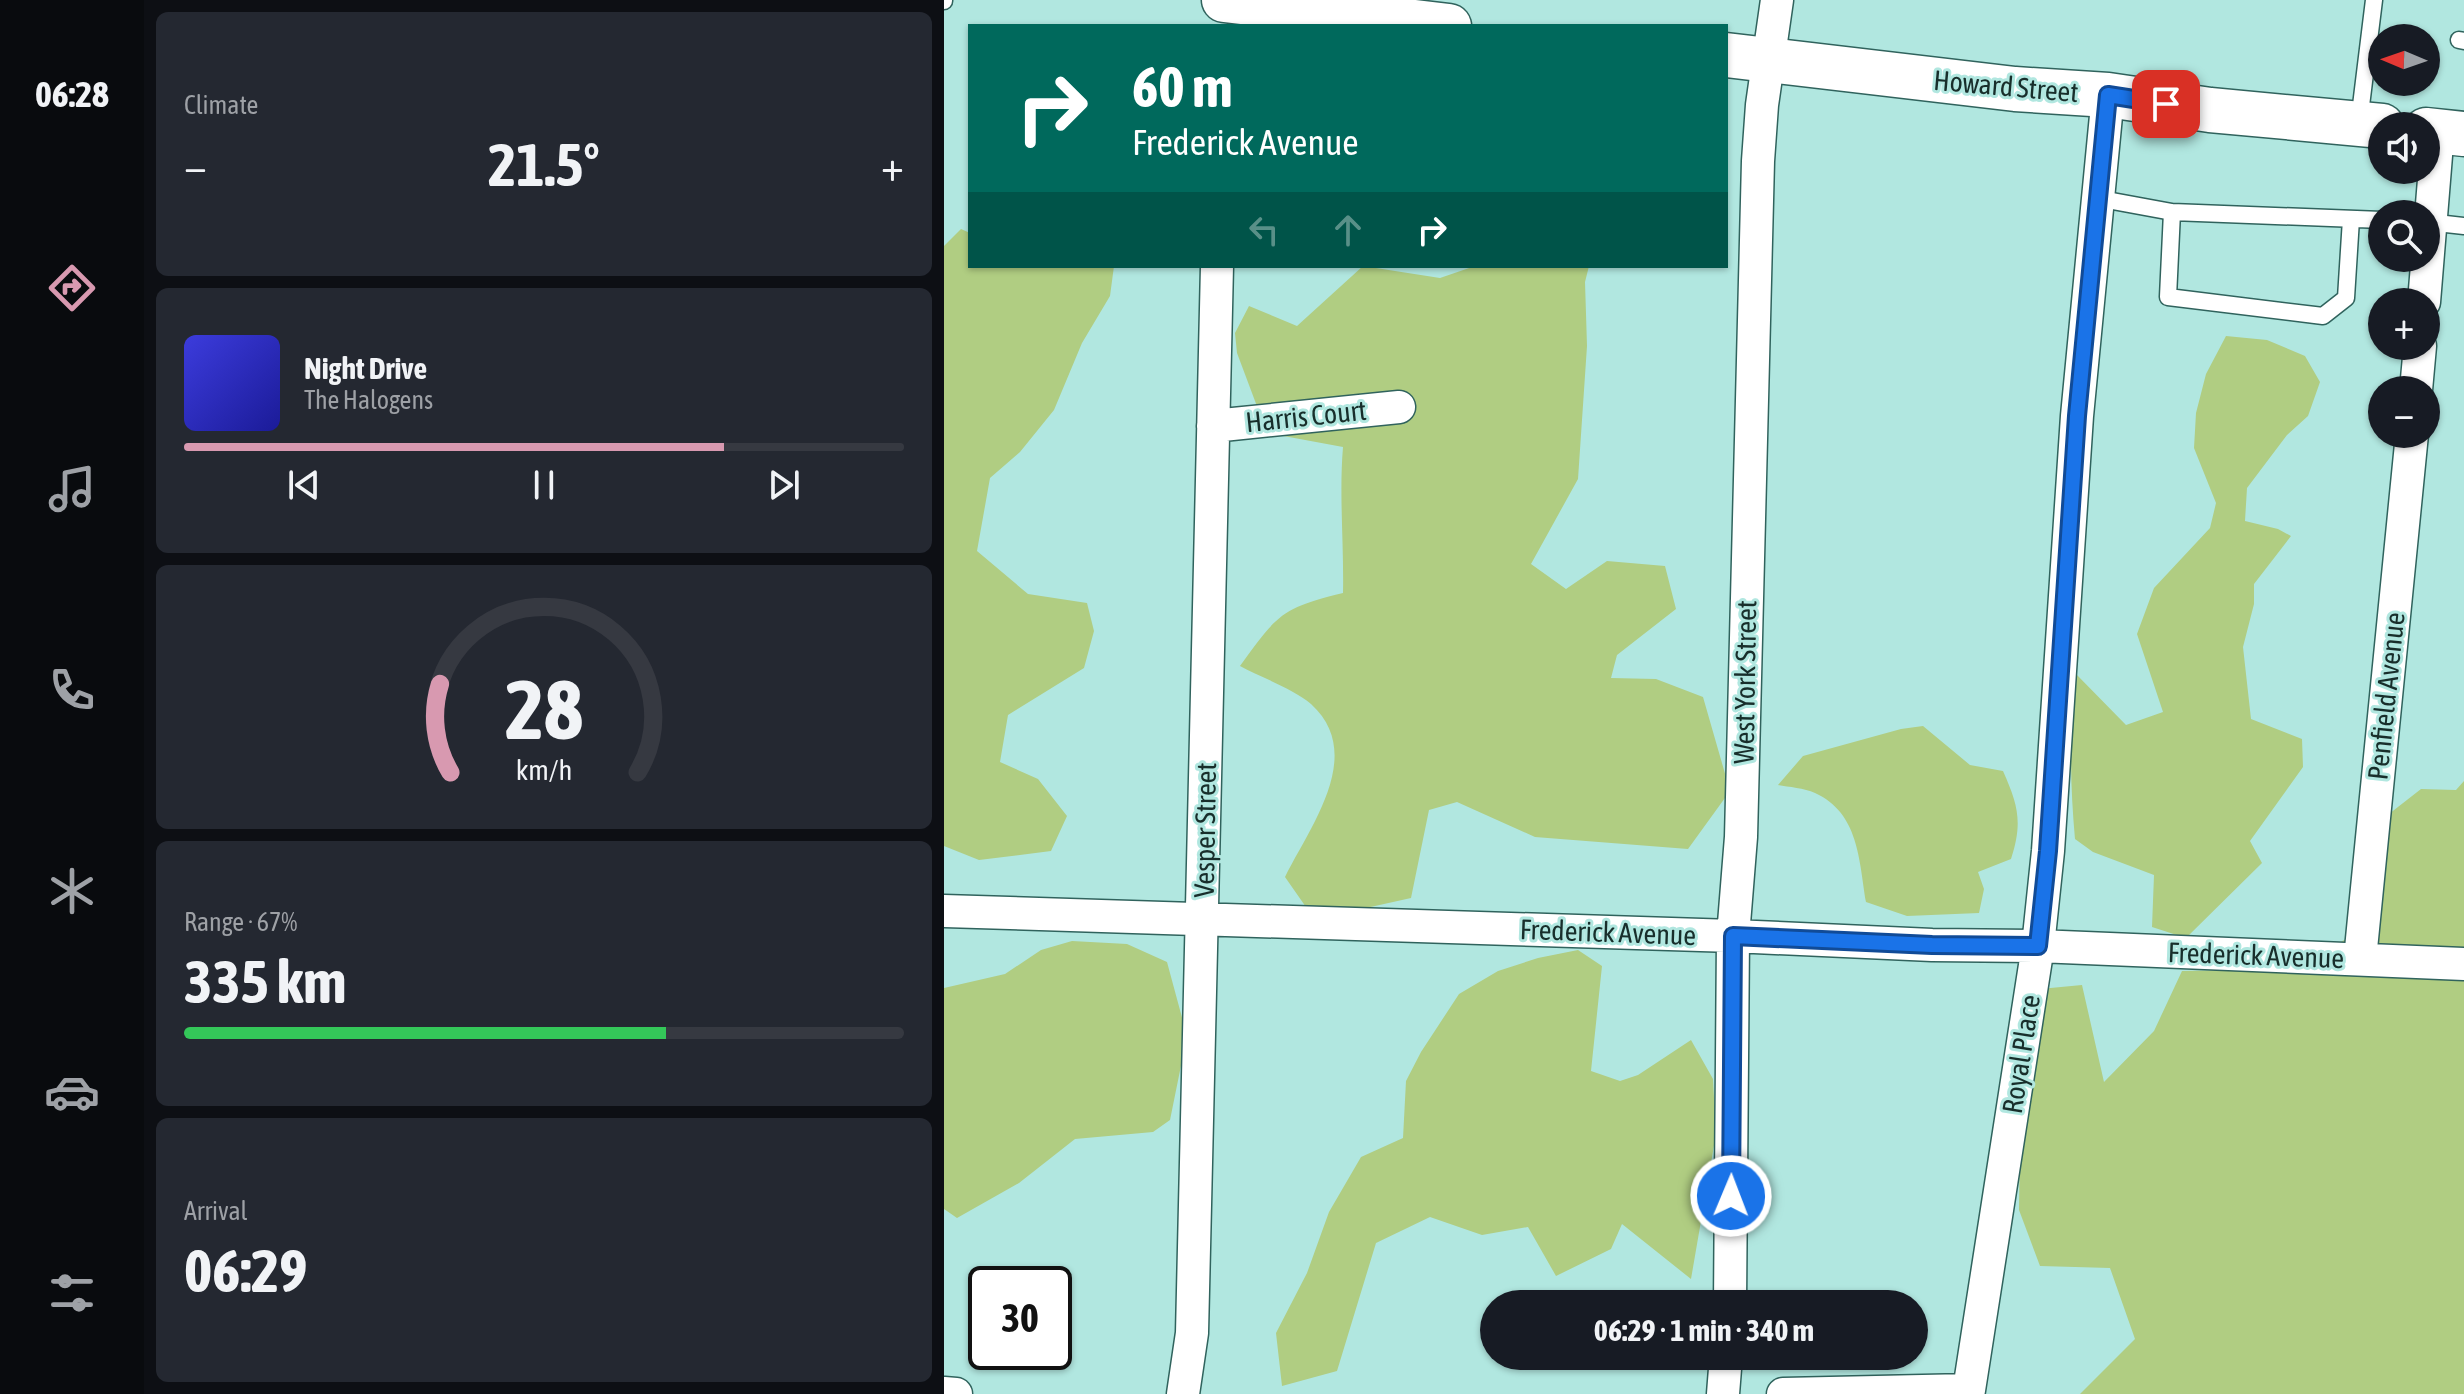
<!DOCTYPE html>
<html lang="en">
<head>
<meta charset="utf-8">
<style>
	:root { --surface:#171b24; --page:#242831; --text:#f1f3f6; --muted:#9ea1a6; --line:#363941; --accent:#d899b0 }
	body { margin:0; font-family:"Asap Condensed",sans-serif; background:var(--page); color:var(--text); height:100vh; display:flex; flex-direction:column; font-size:30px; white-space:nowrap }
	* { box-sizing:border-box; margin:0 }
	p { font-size:26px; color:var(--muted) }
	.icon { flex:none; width:44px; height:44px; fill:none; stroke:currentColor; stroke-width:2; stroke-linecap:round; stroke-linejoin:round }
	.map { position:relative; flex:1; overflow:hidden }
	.drawer { display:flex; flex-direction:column; gap:12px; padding:12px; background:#0d0f14; width:800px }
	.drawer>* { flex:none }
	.banner { position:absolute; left:24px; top:24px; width:760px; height:244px; border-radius:0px; box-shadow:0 2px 6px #0004; background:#00695c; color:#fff; overflow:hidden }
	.needle { width:52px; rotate:272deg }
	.controls { position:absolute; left:1424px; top:24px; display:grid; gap:16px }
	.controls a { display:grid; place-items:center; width:72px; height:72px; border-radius:50%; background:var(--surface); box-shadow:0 2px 6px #0004; font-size:40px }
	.speed { position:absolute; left:24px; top:1266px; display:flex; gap:16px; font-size:40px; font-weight:700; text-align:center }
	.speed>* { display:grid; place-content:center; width:104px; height:104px; border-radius:50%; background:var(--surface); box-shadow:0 2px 6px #0004; line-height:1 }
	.speed .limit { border:4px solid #111; border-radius:12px; background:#fff; color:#111 }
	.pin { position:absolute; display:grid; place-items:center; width:68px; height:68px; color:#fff; margin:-34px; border-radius:16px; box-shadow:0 4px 12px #0006 }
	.me { position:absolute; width:88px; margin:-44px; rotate:1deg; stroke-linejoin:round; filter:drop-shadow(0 0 6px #0008) }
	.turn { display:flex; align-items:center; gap:28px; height:168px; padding:0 32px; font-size:36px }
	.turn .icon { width:104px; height:104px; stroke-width:2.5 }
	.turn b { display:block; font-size:56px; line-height:68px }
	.lanes { display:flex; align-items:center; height:76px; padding:0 32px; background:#0003; justify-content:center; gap:40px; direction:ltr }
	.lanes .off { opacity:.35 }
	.big { font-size:60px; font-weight:700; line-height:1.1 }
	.drawer .tile { flex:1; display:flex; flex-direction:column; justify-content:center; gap:12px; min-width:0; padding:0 28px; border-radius:12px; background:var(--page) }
	.drawer .dial { align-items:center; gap:0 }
	.dial svg { height:208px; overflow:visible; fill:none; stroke:var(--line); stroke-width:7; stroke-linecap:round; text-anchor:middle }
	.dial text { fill:var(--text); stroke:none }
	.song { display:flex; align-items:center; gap:24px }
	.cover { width:96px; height:96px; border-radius:12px; background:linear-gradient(135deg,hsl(240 70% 55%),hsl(240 70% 35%)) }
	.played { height:8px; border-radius:4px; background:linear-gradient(90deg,var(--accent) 75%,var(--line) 75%) }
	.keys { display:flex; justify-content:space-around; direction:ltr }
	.heat { display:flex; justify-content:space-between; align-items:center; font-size:44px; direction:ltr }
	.charge { height:12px; border-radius:6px; background:linear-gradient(90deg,#34c759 67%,var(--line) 0) }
	.trip { position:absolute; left:536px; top:1290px; width:448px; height:80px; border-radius:40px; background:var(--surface); box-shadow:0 2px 6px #0004; font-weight:700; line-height:80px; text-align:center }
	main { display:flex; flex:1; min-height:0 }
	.tabs { display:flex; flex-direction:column; width:144px; justify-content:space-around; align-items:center; background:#090b0e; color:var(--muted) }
	.tabs .icon { width:56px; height:56px }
	.tabs .current { color:var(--accent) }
	.tabs b { font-size:36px; color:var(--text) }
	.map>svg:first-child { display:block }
	.green { fill:#b0cd82 }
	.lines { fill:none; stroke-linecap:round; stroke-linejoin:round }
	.service-casing { stroke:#30635d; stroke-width:19 }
	.minor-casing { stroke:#30635d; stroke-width:35 }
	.secondary-casing { stroke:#30635d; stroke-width:47 }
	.service { stroke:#fff; stroke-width:16 }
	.minor { stroke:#fff; stroke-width:32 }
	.secondary { stroke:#fff; stroke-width:44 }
	.route-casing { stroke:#114b97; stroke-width:20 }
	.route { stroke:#1a73e8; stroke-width:14 }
	.labels { text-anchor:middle; stroke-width:6; stroke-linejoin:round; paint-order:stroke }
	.street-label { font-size:28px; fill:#182e2b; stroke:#b1e7e0 }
</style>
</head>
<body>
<main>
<nav class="tabs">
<b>06:28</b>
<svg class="icon current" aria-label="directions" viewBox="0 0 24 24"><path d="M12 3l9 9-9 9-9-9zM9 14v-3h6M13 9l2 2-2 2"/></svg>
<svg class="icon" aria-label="music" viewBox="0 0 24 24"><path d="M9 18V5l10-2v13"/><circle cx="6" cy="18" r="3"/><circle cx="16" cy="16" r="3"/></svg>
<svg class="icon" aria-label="phone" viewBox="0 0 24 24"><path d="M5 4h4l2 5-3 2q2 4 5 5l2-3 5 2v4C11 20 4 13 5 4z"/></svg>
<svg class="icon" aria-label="climate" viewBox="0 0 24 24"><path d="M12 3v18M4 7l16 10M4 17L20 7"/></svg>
<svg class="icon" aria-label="car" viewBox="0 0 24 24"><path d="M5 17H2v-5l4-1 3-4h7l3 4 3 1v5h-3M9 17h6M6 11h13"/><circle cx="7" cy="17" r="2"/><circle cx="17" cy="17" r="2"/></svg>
<svg class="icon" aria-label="filters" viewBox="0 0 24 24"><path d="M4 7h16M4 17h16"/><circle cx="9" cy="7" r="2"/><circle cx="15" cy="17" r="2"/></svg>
</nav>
<section class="drawer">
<div class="tile"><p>Climate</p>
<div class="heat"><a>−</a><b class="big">21.5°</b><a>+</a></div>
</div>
<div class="tile">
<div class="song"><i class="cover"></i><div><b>Night Drive</b><p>The Halogens</p></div></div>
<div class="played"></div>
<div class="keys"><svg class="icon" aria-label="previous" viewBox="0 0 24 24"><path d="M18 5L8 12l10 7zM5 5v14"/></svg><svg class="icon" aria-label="pause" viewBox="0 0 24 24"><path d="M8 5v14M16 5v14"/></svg><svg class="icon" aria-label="next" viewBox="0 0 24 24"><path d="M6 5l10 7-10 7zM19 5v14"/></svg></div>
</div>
<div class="tile dial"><svg viewBox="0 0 100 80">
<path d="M14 69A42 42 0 1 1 86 69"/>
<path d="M14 69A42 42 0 0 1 10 35" stroke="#d899b0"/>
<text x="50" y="56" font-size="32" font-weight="700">28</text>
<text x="50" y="72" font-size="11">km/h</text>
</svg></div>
<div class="tile"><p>Range · 67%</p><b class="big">335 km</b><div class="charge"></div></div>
<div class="tile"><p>Arrival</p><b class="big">06:29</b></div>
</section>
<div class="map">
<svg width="1520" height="1394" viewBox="0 0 1520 1394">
	<rect width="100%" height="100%" fill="#b1e7e0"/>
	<path class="green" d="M17,229L26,233V266H170L166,296L138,343L110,410L76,452L46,478L33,551L84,594L143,603L150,631L140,668L64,715L56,762L94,779L123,816L107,851L35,860L0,846V246Z
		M419,266L496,278L531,266H645L641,282L643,346L634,479L587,564L622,589L663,561L721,566L732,609L673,655L667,678L712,679L759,697L786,791L744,849L591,837L513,802L485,810L467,898L413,910H364L341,877C367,825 422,754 367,704C350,689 316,677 296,666C333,615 337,608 399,593C400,544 395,495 399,447L323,433L293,353L291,333L305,306L353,326Z
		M1282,336L1323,340L1361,356L1376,382L1364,416L1343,435L1303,488L1301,521L1334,529L1347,536L1310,584V604L1299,647L1307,719L1358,739L1359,767L1306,841L1318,863L1242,938L1208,927L1210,875L1149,852L1131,839C1126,783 1125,730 1132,674L1182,725L1219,712L1193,634L1210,588L1266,528L1272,503L1250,448L1252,413L1262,374Z
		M979,726L1026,765L1059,771C1074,805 1079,822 1067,859L1034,872L1040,889L1035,913L963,916L922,902C915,860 915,813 871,793C860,788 845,787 834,785L859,756L957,729Z
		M1520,781V1394H1136L1191,1339L1166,1268L1096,1266L1075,1210L1076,1142L1096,989L1138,985L1160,1082L1210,1031L1238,971L1346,969L1432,923L1445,814L1477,789L1512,790Z
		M128,941L183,944L223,962L243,1036L226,1120L209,1132L131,1139L75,1183L13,1218L0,1209V988L61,974L97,950Z
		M634,950L658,966L647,1071L676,1081L694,1075L747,1040L769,1079L772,1134L747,1279L678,1224L667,1249L612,1276L584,1227L538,1235L486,1217L432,1243L393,1371L338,1386L332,1333L363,1273L385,1212L417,1157L459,1138L462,1081L477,1052L515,994L554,971L594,958Z"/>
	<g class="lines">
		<g class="service-casing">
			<path id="service" d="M0,1V0
				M1515,40L1520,41
				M1415,122L1430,0
				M1152,198L1228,212L1438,220
				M1228,212L1224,297L1379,316L1402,298L1407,219
				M1484,222L1520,226"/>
		</g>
		<g class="minor-casing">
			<path id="minor" d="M1480,302L1494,131
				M1472,390L1476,346
				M269,426L455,407
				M0,911L789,936L988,945L1094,946L1520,964
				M1416,959L1468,434
				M786,1304L789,936L797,837L814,161L818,105L833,0
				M0,1393L12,1394
				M239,1394L248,1333L273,266
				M779,1394L782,1356
				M839,1394L1025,1390L1094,946L1104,851L1133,416L1164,95"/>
		</g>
		<g class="secondary-casing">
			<path id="secondary" d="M280,0L505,26
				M782,55L1071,89L1164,95L1266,110L1438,126
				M1482,130L1520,134"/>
		</g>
		<use href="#service" class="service"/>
		<use href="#minor" class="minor"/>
		<use href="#secondary" class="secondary"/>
	</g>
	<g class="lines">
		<g class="route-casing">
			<path id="route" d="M787,1196L789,936L988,945L1094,946L1104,851L1133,416L1164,95L1222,104"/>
		</g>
		<use href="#route" class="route"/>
	</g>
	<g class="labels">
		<g class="street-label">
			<text transform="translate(1062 86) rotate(5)" y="10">Howard Street</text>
			<text transform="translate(362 416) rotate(-6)" y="10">Harris Court</text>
			<text transform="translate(801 682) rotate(-89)" y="10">West York Street</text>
			<text transform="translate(1442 696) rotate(-84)" y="10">Penfield Avenue</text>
			<text transform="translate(261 830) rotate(-89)" y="10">Vesper Street</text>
			<text transform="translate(664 932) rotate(2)" y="10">Frederick Avenue</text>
			<text transform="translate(1312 955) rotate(2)" y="10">Frederick Avenue</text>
			<text transform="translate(1077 1054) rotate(-81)" y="10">Royal Place</text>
		</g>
	</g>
</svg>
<div class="controls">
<a><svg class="needle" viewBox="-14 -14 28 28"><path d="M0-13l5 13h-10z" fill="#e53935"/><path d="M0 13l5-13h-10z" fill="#9ea1a6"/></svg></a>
<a><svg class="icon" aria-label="sound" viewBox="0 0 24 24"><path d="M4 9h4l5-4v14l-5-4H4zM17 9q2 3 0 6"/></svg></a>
<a><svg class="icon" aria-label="search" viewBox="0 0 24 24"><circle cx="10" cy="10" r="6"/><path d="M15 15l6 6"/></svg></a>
<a>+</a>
<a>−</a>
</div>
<div class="speed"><div class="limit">30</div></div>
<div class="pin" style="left:1222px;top:104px;background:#d93025"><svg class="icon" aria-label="arrive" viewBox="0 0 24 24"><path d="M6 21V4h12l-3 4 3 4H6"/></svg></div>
<svg class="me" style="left:787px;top:1196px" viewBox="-20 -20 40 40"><circle r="17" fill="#1a73e8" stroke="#fff" stroke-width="3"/><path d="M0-11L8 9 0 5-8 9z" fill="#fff"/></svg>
<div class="trip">06:29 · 1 min · 340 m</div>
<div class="banner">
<div class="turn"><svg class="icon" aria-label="right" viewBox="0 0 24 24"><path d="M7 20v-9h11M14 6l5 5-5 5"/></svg><div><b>60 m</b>Frederick Avenue</div></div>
<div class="lanes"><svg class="icon off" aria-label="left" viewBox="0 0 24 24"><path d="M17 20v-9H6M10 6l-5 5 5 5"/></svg><svg class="icon off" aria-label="ahead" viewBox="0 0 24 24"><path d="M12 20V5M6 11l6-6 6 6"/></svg><svg class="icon" aria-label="right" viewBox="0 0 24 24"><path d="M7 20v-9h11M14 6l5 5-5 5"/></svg></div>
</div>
</div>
</main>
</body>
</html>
